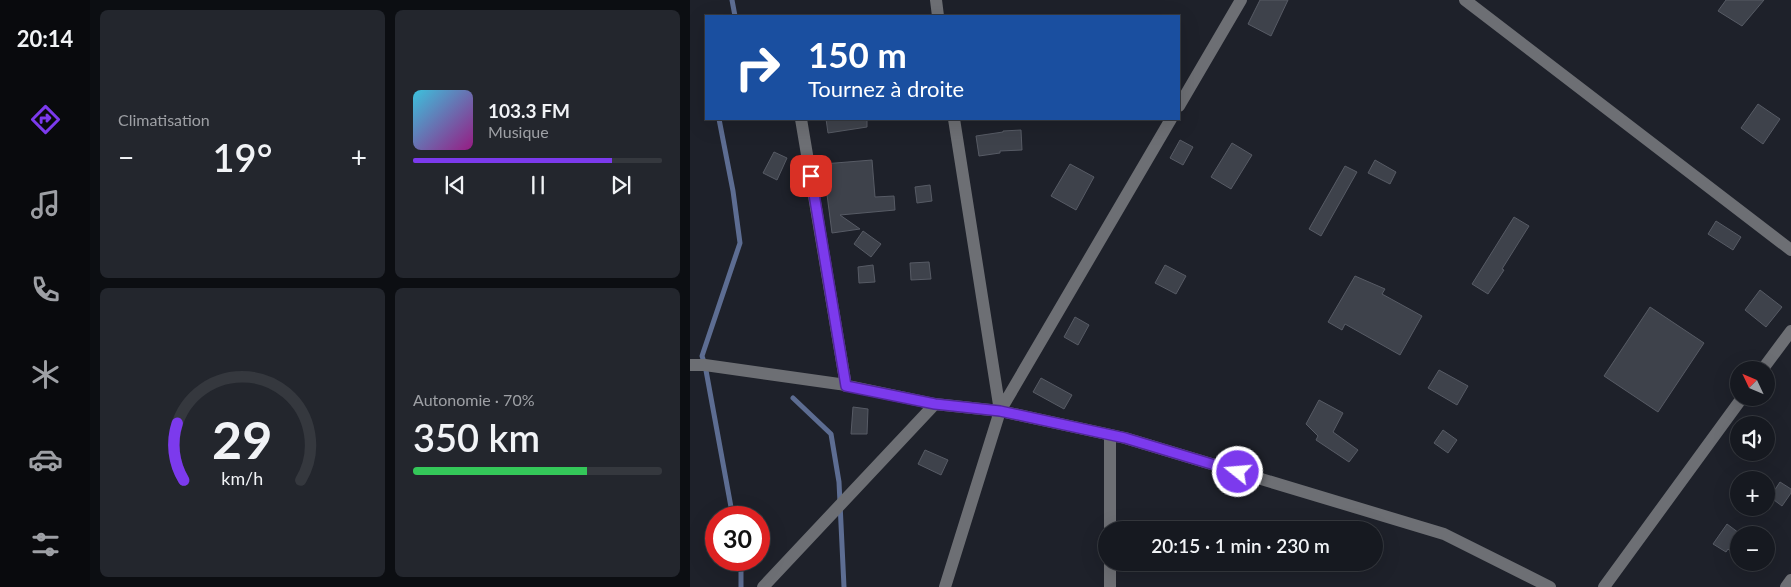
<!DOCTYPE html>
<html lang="fr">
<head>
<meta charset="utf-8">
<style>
	:root { --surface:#161920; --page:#23262d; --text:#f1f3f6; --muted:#9ea0a5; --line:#35383e; --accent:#7c3aed }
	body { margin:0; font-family:Lato,sans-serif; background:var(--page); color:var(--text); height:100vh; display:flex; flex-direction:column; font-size:19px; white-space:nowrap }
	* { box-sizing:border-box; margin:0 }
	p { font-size:16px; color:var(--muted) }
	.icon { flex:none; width:28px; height:28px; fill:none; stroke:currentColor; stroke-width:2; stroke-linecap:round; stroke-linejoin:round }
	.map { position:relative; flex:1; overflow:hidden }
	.details { display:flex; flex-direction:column; gap:10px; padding:10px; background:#0c0e12; width:600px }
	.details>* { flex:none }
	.guide { position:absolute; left:15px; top:15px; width:475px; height:105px; border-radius:0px; box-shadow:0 5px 20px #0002,0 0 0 1px var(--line); background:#1a4fa0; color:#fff; overflow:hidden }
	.needle { width:32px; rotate:314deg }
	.fabs { position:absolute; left:1040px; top:361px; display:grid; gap:10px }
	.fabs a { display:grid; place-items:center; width:45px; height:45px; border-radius:50%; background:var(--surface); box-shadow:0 5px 20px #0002,0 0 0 1px var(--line); font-size:25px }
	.speed { position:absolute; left:15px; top:506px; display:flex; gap:10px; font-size:25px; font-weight:700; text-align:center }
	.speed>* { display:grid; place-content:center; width:65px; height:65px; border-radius:50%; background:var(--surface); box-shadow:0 5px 20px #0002,0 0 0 1px var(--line); line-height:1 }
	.speed .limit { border:8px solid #d22; background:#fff; color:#111 }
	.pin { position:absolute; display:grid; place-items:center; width:42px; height:42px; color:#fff; margin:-21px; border-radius:10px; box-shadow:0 2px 8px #0006 }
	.me { position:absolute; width:55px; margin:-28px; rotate:287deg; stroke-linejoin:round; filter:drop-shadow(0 0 4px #0008) }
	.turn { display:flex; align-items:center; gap:18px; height:105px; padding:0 20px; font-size:22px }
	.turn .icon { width:65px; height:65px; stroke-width:2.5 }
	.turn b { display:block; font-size:35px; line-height:42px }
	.big { font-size:38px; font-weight:600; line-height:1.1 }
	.details .widget { flex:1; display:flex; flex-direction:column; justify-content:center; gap:8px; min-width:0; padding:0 18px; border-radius:8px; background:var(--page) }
	.details .dial { align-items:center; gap:0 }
	.dial svg { height:130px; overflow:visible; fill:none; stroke:var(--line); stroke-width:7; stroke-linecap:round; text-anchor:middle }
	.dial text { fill:var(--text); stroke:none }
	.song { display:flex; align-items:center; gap:15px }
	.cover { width:60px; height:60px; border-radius:8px; background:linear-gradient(135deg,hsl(190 70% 55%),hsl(310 70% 35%)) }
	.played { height:5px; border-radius:2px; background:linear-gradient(90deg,var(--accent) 80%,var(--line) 80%) }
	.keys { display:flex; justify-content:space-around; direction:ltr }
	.heat { display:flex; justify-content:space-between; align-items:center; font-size:28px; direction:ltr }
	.charge { height:8px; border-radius:4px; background:linear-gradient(90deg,#34c759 70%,var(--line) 0) }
	.details .tiles { flex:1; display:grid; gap:10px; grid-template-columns:repeat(2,1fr) }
	.trip { position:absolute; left:408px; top:521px; width:285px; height:50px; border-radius:25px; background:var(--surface); box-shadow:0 5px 20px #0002,0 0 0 1px var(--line); font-weight:600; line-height:50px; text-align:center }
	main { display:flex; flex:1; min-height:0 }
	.tabs { display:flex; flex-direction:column; width:90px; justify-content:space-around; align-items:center; background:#090a0d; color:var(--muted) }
	.tabs .icon { width:35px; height:35px }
	.tabs .on { color:var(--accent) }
	.tabs b { font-size:22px; color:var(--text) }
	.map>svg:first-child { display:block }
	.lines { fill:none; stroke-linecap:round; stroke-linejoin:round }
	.stream { stroke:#5d6d92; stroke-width:5 }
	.building { fill:#3e424b; stroke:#575b65 }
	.minor { stroke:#6d6f74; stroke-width:12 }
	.route-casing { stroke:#51269a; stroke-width:12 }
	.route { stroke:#7c3aed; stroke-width:9 }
</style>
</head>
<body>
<main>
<nav class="tabs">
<b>20:14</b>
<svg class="icon on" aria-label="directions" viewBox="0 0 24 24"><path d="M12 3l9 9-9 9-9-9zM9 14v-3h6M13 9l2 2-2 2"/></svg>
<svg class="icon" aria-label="music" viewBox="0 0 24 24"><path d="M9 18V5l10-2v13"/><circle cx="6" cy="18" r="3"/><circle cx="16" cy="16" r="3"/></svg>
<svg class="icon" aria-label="phone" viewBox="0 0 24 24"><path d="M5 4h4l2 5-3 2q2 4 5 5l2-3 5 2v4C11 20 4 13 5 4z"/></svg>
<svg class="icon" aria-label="climate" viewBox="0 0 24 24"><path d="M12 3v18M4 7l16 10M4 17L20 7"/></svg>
<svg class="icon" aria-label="car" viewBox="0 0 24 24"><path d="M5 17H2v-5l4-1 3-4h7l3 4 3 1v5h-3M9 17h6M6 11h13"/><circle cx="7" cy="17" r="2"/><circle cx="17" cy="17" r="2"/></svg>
<svg class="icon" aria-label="filters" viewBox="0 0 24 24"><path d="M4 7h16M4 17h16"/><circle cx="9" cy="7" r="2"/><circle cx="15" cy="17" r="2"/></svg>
</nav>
<section class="details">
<div class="tiles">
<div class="widget"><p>Climatisation</p>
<div class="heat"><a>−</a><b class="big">19°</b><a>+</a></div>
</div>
<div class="widget">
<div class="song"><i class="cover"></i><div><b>103.3 FM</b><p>Musique</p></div></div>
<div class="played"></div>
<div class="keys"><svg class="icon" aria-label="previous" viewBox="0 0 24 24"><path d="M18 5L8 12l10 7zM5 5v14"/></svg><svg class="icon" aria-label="pause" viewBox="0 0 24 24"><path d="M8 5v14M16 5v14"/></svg><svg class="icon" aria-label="next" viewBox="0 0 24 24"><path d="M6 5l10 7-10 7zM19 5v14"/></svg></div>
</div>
<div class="widget dial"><svg viewBox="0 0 100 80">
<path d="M14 69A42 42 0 1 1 86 69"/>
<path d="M14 69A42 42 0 0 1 10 34" stroke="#7c3aed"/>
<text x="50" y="56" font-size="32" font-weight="700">29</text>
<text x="50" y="72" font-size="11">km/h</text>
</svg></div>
<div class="widget"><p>Autonomie · 70%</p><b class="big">350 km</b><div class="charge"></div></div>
</div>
</section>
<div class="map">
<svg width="1101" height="587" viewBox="0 0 1101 587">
	<rect width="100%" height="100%" fill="#1e212a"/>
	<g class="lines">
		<path class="stream" d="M42,0L45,16
			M29,119L43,191L50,243L12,356L15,365L43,518
			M103,398L141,434L149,482L154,587
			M51,560V587"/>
	</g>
	<path class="building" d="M570,0H598L581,36L558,24Z
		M1036,0H1074L1052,26L1028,11Z
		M1068,104L1090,119L1073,144L1051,128Z
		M136,119H177V127L138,133Z
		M331,130L332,150L310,151V153L289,156L286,136L313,132V131Z
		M490,140L503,147L493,165L480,158Z
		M542,143L562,155L541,189L521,177Z
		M84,152L97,158L87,180L73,173Z
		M182,160L185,197L204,196L205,210L150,215L170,229L142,233L133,164Z
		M685,160L706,172L700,184L678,173Z
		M380,164L404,177L386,210L361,196Z
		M655,166L667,172L631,236L619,229Z
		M240,185L242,201L227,203L225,187Z
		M824,217L839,226L812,269L814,270L798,294L782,284Z
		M1026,221L1051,237L1043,250L1018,234Z
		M173,231L191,244L181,257L164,244Z
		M239,262L241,279L221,280L220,263Z
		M183,265L185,282L169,283L168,267Z
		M475,265L496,276L486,294L465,283Z
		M665,276L695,289L692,294L732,316L710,355L655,324L652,330L638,322Z
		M1070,290L1092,307L1076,327L1055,310Z
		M960,307L1014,343L968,412L914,376Z
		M385,317L399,325L388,345L374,337Z
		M749,370L778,386L767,405L738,388Z
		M351,378L382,395L374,409L343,392Z
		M629,400L653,413L643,432L668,450L659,462L626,440L628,436L616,424Z
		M163,407L178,409L177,434H161Z
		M753,430L767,440L758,453L744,443Z
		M235,450L258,460L251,475L228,464Z
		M1090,482L1101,489V493L1092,506L1080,497Z
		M1037,524L1049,533V558L1038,549L1036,552L1023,544Z"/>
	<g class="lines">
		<path class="minor" d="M246,0L248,16
			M775,0L1101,250
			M489,106L551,0
			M111,119L156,386
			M264,119L310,411
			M0,365H15L149,384L245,404L310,411L435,438L754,534L860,587
			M1072,370L1101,331
			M420,530V435
			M73,587L245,404
			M255,587L310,411L481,119
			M420,587V562
			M914,587L1052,398
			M1096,587L1101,580"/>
	</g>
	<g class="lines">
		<g class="route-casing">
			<path id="route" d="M121,176L156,386L245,404L310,411L435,438L548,472"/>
		</g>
		<use href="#route" class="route"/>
	</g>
</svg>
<div class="fabs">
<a><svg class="needle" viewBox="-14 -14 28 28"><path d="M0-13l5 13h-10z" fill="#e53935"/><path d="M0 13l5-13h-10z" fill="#9ea0a5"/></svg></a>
<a><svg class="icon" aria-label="sound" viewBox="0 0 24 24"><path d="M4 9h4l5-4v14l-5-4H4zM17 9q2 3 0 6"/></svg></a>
<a>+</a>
<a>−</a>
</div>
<div class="speed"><div class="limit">30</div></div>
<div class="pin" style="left:121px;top:176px;background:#d93025"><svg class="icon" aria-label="arrive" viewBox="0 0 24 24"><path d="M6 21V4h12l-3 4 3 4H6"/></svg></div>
<svg class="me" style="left:548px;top:472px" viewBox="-20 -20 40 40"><circle r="17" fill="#7c3aed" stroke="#fff" stroke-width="3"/><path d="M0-11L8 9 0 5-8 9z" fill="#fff"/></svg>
<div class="trip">20:15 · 1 min · 230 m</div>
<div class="guide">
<div class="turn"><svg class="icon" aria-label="right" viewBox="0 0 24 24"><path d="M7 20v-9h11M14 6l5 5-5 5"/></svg><div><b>150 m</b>Tournez à droite</div></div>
</div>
</div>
</main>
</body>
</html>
